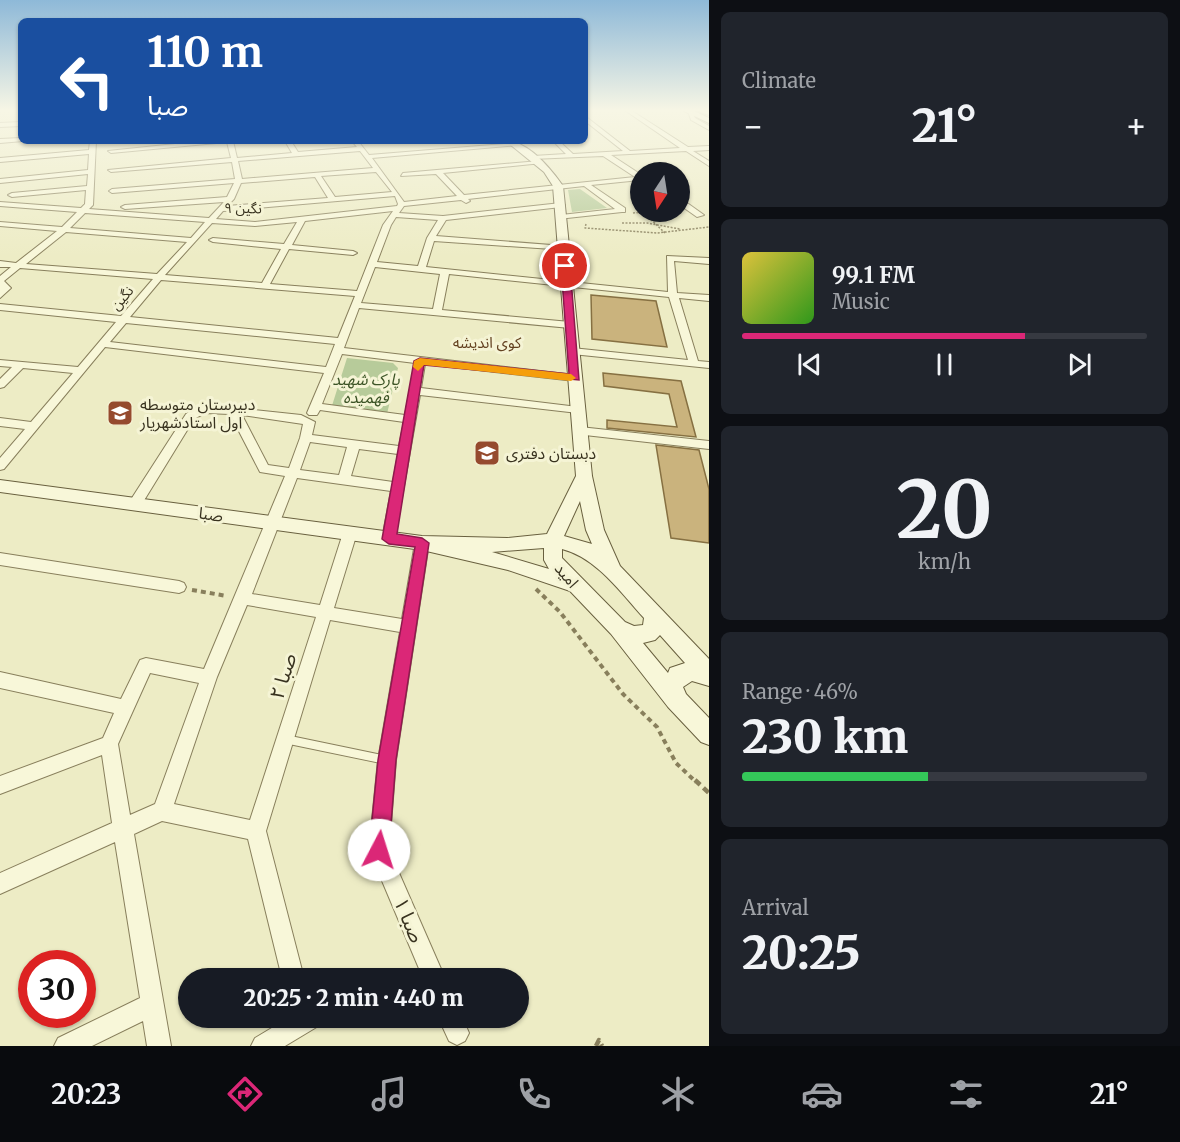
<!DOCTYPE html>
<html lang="en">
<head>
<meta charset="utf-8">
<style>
	:root { --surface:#171b24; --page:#20242c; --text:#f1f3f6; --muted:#9ea1a6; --line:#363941; --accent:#db2777 }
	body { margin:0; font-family:Merriweather,"Noto Sans Arabic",serif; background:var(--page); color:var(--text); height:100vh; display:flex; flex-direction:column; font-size:22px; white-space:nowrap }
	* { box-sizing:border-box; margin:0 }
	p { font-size:20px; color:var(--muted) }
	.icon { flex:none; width:33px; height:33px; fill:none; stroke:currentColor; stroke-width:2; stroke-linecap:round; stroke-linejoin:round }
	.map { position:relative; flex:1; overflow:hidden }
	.details { display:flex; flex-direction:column; gap:12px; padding:12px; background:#0d0f14; width:471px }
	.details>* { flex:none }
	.guide { position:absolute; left:18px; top:18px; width:570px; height:126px; border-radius:9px; box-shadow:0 2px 4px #0004; background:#1a4fa0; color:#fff; overflow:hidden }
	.needle { width:39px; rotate:192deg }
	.tools { position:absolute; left:630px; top:162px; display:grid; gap:12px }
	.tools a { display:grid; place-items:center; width:60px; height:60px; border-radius:50%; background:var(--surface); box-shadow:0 2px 4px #0004; font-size:30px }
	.speed { position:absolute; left:18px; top:950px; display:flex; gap:12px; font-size:30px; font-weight:700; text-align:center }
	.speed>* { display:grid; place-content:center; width:78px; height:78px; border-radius:50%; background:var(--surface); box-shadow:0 2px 4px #0004; line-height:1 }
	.speed .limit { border:9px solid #d22; background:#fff; color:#111 }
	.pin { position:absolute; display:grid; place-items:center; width:51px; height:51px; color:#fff; margin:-26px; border:3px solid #fff; border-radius:50%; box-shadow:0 2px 6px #0007 }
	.me { position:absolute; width:66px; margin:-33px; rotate:5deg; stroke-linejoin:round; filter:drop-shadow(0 0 4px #0008) }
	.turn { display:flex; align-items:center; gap:21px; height:126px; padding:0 30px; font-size:27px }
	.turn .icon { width:78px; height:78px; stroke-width:2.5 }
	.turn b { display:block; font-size:42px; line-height:51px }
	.big { font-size:45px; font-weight:800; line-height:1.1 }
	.details .tile { flex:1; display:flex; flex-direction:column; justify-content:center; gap:9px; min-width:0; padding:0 21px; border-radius:9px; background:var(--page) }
	.details .dial { align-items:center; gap:0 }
	.dial b { font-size:78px; line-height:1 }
	.song { display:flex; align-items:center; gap:18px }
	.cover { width:72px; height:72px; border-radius:9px; background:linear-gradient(135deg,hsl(50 70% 55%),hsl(110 70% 35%)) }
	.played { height:6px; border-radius:3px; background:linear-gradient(90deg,var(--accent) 70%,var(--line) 70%) }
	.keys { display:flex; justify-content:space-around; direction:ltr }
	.heat { display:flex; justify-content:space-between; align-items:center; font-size:33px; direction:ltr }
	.charge { height:9px; border-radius:4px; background:linear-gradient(90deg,#34c759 46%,var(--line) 0) }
	.trip { position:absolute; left:178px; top:968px; width:351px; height:60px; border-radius:30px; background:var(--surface); box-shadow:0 2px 4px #0004; font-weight:800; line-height:60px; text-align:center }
	.tabs { display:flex; height:96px; justify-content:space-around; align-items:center; background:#090b0e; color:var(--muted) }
	.tabs .icon { width:42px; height:42px }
	.tabs .on { color:var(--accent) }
	.tabs b { font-size:27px; color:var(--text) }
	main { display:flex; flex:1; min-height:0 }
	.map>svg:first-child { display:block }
	.green { fill:#b7cb9a }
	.building { fill:#cab37d; stroke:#867042; stroke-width:1.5 }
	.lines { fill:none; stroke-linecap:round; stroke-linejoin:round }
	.lane-casing { stroke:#887f5c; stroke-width:10 }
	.street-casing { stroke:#887f5c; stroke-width:2 }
	.secondary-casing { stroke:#69603f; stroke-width:2 }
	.path-far2 { stroke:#887f5c; stroke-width:1.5; stroke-dasharray:2 1.5; stroke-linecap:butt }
	.path-far1 { stroke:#887f5c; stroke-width:4; stroke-dasharray:5 4; stroke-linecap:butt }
	.path { stroke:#887f5c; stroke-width:4.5; stroke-dasharray:7 4.5; stroke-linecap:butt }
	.lane { stroke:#f8f7d9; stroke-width:8 }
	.street { fill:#f8f7d9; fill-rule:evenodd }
	.secondary { fill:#f8f7d9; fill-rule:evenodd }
	.route { fill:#db2777; stroke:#8e194d; stroke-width:1.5 }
	.slow { fill:#f59e0b }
	.labels { text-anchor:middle; stroke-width:6; stroke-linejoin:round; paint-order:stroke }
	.far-street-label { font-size:14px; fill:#38321f; stroke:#f5f4d5 }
	.far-neighbourhood-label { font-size:15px; fill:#634120; stroke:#f5f4d5 }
	.park-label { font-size:16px; font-style:italic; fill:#3c5426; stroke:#f5f4d5 }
	.poi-label { font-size:16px; fill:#38321f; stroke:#f5f4d5; text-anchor:start }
	.street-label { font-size:16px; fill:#38321f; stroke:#f5f4d5 }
	.near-street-label { font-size:20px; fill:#38321f; stroke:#f5f4d5 }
</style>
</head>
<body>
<main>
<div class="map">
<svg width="709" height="1046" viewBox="0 0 709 1046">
	<rect width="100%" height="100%" fill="#edecc5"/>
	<path class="green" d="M580,189L607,208L572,212L568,190Z
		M347,358L393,363L398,368L386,418L330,412Z"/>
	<path class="building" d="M591,295L656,301L667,347L592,339Z
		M603,373L681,381L696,437L607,428V420L677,427L669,394L604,386Z
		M656,445L699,450L709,489V543L671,538Z"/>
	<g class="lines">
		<g class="lane-casing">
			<path id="lane" d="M285,739L386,760"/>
		</g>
		<g class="street-casing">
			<path id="street" d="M626,111H632L688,147L709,146V150L693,151L709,161V166L686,151L611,155L640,174V180L591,185L625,208V212H622L558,219V215H561L615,209L584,186L468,199L470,201L466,203L461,200L404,206L399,213L443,216L561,203L565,205L561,207L446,220L436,236L564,246H567V250L434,241L426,267L668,292L667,256L709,258V264L674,261L677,293L709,295V301L679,298L698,361L709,362V368L572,354L567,351L572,348L688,360L669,297L449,274L442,310L570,322L575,325L570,328L359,308L344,348L575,375L580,378L575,381L425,364L421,388L578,407L584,410L578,413L420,395L394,543H384L382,539L391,491L297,478L252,594L320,605L343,533L345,529H355L357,533L334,608L402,619L415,543L417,539H427L429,543L396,760L389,850L445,978H423L369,850L378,760L400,632L330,620L266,831L304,978H282L248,839L162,821L134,834L171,1046H147L143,1021L92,1046H54L58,1038L140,998L115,842L0,894V873L112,823L102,755L0,794V776L103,738L114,713L0,688V672L121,699L140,660L146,658L204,669L285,476L260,472L230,414L205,413L194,419L140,507H130L128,504L130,501L186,414C195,407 205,405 216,406L301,415L315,422L312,435L399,446L404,422L320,410L317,415H309L307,413L324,373L105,347L4,469L0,470V458L25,429L0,426V418L31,422L73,373L23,368L4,387L0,388V379L12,367L0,366V360L78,367L116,322L0,310V304L121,316L153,279L20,268L4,281L11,288L0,298V276L11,267H0V261L16,263L57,231L0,226V222L62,227L77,212L0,206V202L81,208L85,204L86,190L12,197L8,195L12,193L87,186L88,174L0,183V179L88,170L89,154L0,162V158L89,150L90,141H96L93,205L89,209L209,218L224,202L125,209L121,207L125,205L227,197L234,183L112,193L109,191L112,189L235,179L232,162L111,172L108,170L231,158L227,142L111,153L108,151L204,141H233L237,158L292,153L285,141H291L298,152L357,147L352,141H358L369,155L515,143L518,145L372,158L404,202L457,196L436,174L401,176L403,173L539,161L542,163L443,173L464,195L635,177L603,156L531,159L533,156L566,154L553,141H559L573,154L623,151L585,121V116L630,151L680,148ZM360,151L373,168L242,179L238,161ZM376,172L392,192L335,197L321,176ZM315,177L328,198L227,206L234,199L241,183ZM395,196L398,204L397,206L255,222L216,219L223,211ZM393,211L383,225L357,291L270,284L289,249L353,255L357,253L353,251L292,245L305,221ZM85,213L205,222L191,238L70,228ZM396,217L438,220L427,238L418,266L377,262L391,225ZM297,222L284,244L213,238L209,240L213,242L281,249L262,283L165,275L212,223L255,226ZM66,232L187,242L157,274L26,264ZM375,267L440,274L433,309L361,303ZM161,280L355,296L338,338L130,317ZM126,323L335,344L326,367L110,342ZM342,354L415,363L405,415L322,404ZM242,415L303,424L300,438L289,468L268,465ZM310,442L347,447L339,475L300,470ZM359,449L398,454L393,482L351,476ZM247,605L316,617L250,820L174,804L217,677ZM150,673L199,683L155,804L130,815L118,744Z
				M688,111H692L695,118L709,126V130L691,120Z
				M699,111H709V115L700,112Z
				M21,122V126L0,127V123Z
				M21,138L23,141L0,143V139Z
				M680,200H683L704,215L697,217L680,205Z
				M580,427L709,441V449L576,434L574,431Z
				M0,553L179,581L184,583L186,587L184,591L179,593L0,565Z
				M290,1017H324L320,1025L285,1046H251L255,1038Z
				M438,1017H462L469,1033L465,1041L457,1045L449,1041Z"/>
		</g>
		<g class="secondary-casing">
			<path id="secondary" d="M684,111H694L709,118V123Z
				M506,141C528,141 551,169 563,186L592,476L604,530L620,566L709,659V686L692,681L683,687L686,694L709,718V745L701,742L668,707L611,634L570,591L508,570L422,550L0,492V480L422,536L507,538L547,534L576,476L553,186L544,172ZM580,501L586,530L592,544L564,536ZM544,548V560L549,569L492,552ZM562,549C597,558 621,593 644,618L643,625L634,626L625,622L562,558ZM660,635L685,663L670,668L668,673L643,643L655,640Z"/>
		</g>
		<path class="path-far2" d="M633,213L643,212L665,233
			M622,223H647L680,229
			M586,224L585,228L657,233L709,227"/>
		<path class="path-far1" d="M536,589L560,612L623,694L657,727L676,763L696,782
			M192,590L227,596"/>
		<path class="path" d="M695,780L709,793
			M596,1046L599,1040L602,1046"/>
		<use href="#lane" class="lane"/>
		<use href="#street" class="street"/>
		<use href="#secondary" class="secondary"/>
	</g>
	<linearGradient id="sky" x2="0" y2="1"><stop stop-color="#8eb9d8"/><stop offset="0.43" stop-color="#f7f6e5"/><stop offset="1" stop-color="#f7f6e5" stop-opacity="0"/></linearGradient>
	<rect width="709" height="257" fill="url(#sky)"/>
	<path class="route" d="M565,263L570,266L579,380L424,365L397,534L422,538L429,543L396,760L389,850L386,857L379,860L372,857L369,850L378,760L415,547L389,544L382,539L414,361L420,358L569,374L561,266Z"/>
	<path class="slow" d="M420,358L571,374L576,378L571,381L424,365L418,371L413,367L414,361Z"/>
	<defs>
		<g id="school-square" transform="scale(1.35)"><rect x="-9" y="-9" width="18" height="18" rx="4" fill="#954a2e" stroke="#f5f4d5"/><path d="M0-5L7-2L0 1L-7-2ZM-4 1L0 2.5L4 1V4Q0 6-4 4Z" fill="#fff"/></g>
	</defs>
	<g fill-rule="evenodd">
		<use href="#school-square" x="120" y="413"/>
		<use href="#school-square" x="487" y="453"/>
	</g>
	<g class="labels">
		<g class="far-street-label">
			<text transform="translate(243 208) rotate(1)" y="5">نگین ۹</text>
			<text transform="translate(122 298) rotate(-50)" y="5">نگین</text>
		</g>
		<g class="far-neighbourhood-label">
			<text x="487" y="348">کوی اندیشه</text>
		</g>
		<g class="park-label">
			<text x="366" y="385">پارک شهید<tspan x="366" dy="18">فهمیده</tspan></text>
		</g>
		<g class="poi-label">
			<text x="140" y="410">دبیرستان متوسطه<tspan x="140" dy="18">اول استادشهریار</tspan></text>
			<text x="506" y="459">دبستان دفتری</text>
		</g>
		<g class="street-label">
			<text transform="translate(211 514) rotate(8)" y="6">صبا</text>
			<text transform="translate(567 575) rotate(50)" y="6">امید</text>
		</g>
		<g class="near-street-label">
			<text transform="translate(283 676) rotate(-73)" y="7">صبا ۲</text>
			<text transform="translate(409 920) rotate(67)" y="7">صبا ۱</text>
		</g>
	</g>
</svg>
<div class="tools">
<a><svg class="needle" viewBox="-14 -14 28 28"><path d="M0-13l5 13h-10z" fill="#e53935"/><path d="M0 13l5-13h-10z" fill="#9ea1a6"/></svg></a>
</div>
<div class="speed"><div class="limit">30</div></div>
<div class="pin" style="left:565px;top:266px;background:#d93025"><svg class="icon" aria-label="arrive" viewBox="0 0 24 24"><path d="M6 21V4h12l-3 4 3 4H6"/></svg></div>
<svg class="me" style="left:379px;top:850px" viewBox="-20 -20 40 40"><circle r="19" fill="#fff"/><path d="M0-13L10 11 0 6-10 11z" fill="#db2777"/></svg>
<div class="trip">20:25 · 2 min · 440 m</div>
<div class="guide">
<div class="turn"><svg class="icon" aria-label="left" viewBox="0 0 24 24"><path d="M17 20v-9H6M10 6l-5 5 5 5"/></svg><div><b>110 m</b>صبا</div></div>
</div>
</div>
<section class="details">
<div class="tile"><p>Climate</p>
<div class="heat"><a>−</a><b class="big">21°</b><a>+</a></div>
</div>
<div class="tile">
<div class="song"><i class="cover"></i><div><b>99.1 FM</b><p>Music</p></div></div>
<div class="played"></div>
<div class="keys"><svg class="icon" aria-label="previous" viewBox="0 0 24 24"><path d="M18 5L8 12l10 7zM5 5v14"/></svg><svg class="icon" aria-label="pause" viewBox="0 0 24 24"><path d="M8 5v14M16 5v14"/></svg><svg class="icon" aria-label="next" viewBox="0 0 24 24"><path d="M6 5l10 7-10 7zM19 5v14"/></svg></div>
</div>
<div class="tile dial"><b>20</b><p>km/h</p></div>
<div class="tile"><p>Range · 46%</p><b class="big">230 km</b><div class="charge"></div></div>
<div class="tile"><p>Arrival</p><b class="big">20:25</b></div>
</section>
</main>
<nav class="tabs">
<b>20:23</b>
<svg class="icon on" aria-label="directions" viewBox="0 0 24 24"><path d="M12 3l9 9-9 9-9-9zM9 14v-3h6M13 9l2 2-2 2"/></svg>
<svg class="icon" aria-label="music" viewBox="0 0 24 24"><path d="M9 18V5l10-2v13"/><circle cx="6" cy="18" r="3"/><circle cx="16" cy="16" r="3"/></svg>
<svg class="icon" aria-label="phone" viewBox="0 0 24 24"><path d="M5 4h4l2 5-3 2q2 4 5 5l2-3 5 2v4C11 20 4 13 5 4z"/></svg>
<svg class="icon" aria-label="climate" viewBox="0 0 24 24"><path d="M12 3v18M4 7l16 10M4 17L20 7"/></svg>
<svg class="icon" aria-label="car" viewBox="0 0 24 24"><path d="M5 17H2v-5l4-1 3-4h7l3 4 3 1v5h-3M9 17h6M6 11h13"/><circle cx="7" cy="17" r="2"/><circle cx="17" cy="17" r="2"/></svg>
<svg class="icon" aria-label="filters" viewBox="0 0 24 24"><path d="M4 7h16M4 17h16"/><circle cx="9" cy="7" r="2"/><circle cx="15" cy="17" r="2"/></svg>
<b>21°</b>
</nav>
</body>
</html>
